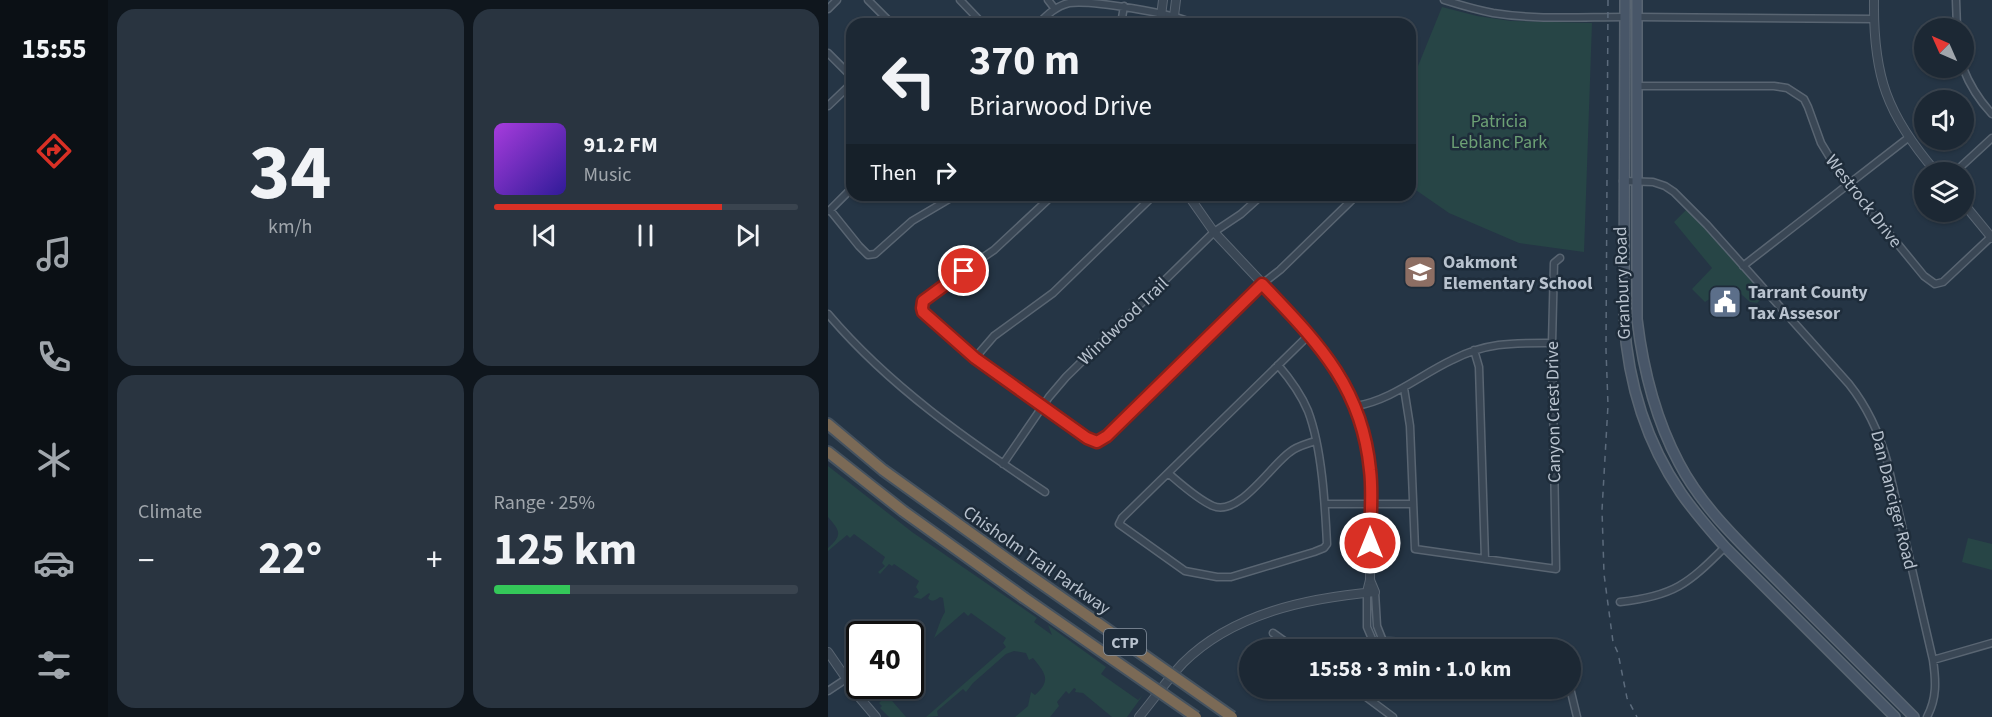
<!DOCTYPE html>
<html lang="en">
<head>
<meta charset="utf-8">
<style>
	:root { --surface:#1c2834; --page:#293440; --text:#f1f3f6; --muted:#a0a6ac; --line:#3a444f; --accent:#d93025 }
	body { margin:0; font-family:"Source Sans 3",sans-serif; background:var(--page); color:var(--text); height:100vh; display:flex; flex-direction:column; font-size:22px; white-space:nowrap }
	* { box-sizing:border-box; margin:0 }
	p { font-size:20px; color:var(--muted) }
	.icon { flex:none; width:33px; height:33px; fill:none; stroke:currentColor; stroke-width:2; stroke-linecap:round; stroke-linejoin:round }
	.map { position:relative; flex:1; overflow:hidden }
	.details { display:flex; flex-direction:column; gap:9px; padding:9px; background:#0f161d; width:720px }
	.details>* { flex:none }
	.banner { position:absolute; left:18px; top:18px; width:570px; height:183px; border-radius:18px; box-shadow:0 2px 4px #0004,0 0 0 2px var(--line); background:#1c2834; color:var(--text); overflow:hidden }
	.needle { width:39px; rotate:315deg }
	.buttons { position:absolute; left:1086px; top:18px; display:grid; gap:12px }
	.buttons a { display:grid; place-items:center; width:60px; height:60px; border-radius:50%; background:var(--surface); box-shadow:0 2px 4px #0004,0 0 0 2px var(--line); font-size:30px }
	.speed { position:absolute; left:18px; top:621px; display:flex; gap:12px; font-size:30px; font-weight:700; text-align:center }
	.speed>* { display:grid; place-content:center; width:78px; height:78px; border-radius:50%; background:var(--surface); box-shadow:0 2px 4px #0004,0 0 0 2px var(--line); line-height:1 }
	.speed .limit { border:3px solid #111; border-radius:9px; background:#fff; color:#111 }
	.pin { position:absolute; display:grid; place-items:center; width:51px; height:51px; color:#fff; margin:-26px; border:3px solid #fff; border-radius:50%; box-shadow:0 2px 6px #0007 }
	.me { position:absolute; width:66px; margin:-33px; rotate:0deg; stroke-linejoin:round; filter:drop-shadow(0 0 4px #0008) }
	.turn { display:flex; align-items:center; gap:21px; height:126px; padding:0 24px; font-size:27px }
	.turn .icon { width:78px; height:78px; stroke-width:2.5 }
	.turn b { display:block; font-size:42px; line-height:51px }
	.then { display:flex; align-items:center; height:57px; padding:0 24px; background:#0003; gap:12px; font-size:22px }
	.big { font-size:45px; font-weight:700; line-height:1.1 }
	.details .tile { flex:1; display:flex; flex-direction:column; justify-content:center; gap:9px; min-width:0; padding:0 21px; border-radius:18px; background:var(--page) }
	.details .dial { align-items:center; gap:0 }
	.dial b { font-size:78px; line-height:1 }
	.song { display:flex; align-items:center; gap:18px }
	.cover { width:72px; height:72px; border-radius:9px; background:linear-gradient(135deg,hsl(280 70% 55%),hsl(250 70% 35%)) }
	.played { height:6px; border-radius:3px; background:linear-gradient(90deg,var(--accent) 75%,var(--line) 75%) }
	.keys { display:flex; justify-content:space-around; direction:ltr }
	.heat { display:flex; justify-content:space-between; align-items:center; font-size:33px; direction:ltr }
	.charge { height:9px; border-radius:4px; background:linear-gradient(90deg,#34c759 25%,var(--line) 0) }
	.details .tiles { flex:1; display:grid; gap:9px; grid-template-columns:repeat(2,1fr) }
	.trip { position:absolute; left:411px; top:639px; width:342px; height:60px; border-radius:30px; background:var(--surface); box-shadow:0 2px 4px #0004,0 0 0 2px var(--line); font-weight:700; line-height:60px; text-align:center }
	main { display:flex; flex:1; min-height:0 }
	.dock { display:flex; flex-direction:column; width:108px; justify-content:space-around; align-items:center; background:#0b1015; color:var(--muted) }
	.dock .icon { width:42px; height:42px }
	.dock .selected { color:var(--accent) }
	.dock b { font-size:27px; color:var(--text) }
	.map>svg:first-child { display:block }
	.green { fill:#274546 }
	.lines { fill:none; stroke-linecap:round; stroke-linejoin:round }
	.minor-casing { stroke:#596572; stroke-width:9 }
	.tertiary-casing { stroke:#596572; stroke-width:10 }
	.secondary-casing { stroke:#596572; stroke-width:12 }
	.motorway-casing { stroke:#45525f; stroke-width:14 }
	.minor { stroke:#3a4755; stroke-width:6 }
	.tertiary { stroke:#3a4755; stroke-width:8 }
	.secondary { stroke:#485668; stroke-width:9 }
	.motorway { stroke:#7b6a56; stroke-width:10 }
	.rail { stroke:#5c6b7c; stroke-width:1.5; stroke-dasharray:6 6; stroke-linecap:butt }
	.motorway-bridge-casing { stroke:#45525f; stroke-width:14; stroke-linecap:butt }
	.motorway-bridge { stroke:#7b6a56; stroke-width:10 }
	.route-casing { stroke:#8d1f18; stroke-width:15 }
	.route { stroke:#d93025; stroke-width:10 }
	.labels { text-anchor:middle; stroke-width:5; stroke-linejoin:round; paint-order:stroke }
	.shield { fill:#1e2c3a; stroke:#8a95a2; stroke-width:1.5 }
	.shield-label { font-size:16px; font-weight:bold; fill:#b8c2ce }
	.park-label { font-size:18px; fill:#6da175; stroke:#1e2c3a }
	.street-label { font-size:18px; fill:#b8c2ce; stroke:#1e2c3a }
	.poi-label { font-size:18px; font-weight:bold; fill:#b8c2ce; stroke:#1e2c3a; text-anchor:start }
</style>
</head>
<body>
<main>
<nav class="dock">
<b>15:55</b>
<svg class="icon selected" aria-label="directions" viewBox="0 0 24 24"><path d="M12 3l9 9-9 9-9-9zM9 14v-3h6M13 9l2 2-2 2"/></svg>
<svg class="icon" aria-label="music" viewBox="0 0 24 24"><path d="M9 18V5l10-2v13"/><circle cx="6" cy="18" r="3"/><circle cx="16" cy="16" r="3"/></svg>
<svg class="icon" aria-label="phone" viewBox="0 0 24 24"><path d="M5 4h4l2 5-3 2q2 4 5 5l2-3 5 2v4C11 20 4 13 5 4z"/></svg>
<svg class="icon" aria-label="climate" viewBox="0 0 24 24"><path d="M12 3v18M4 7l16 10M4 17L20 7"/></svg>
<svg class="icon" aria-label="car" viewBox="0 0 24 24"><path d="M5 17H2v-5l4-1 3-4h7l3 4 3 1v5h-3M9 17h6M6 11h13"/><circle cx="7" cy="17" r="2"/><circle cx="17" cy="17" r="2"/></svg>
<svg class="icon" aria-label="filters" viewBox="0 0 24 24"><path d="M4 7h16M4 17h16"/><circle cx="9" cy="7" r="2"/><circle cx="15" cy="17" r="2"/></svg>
</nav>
<section class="details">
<div class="tiles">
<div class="tile dial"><b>34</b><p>km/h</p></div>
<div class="tile">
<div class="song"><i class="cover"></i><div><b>91.2 FM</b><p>Music</p></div></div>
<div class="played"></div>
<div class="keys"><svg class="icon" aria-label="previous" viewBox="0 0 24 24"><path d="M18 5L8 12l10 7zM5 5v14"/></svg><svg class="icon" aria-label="pause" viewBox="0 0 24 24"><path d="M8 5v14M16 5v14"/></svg><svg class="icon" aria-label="next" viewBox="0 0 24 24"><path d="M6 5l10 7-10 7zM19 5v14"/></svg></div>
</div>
<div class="tile"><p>Climate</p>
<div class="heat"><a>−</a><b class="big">22°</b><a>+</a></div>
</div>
<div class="tile"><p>Range · 25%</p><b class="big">125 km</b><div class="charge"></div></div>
</div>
</section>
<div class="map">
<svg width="1164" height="717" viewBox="0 0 1164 717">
	<rect width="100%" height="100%" fill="#253545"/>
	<path class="green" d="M614,7L649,16L683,21L764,23L756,252L691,243L621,213L582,186V77L588,71Z
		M861,207L940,293L929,303L922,302L904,286L888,302L883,298L877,302L864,289L884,268L846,222Z
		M0,466L84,532L209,618L206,622L224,635L220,625L278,667L273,674L310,700L315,695L299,717H284L255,693L247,692L248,689L246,688L241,694L238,691L229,702L231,706L222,717H187L200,706L203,692L207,695C224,680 217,673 205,658L201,660L198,653L186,651L178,654L145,683L138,692L135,689L109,711L110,716L98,717L178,647L175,643L178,638L143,613L140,616L136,612L106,638C110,629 112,620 117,612L115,598L112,597C108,600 104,603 100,598L102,594L101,593L93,599L85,597L91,592L88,587L91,581L66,564L64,566L61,564L52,574L50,572L57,566L54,563L57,557L26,534L22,538L19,535L0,551V548C15,535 12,531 0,517Z
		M1140,538L1164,544V570L1134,562Z
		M59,695L78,717H61L52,708L54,706L51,703Z"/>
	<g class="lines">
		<g class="minor-casing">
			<path id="minor" d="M40,0L64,24
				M132,0L155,24
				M220,0L227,9
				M616,0C632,5 649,10 665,13C708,20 753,17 796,17
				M1128,0L1129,28
				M0,9L9,0
				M809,17L1046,19
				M210,24C219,15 228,6 241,3C263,0 346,13 366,24
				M293,24L296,6
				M0,53L24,77
				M1135,68C1142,86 1150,99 1164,114
				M809,86H946L959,88L976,99L980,107L993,143L1010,171L1096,276L1107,284L1115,282L1164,236
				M0,106L24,83
				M1127,172L1164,138
				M795,181L825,182L837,186L846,192L879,225L1021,384C1040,408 1051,432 1059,461L1105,660C1108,681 1109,698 1099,717
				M225,195L166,250L122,280L95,301L94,309L147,358L259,438L269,442L279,436L434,284L452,270L529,195
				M2,210L31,246L40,255L47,254L84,221L128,195
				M1,211L24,188
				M915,266L1080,138
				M0,314C61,386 139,440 217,492
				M646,350L651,367L657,559
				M147,358L166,336L225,293L326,195
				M450,365C462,379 473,394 480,411C494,448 497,504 499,544L496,548L486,552L403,577H389L357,571L291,524L294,518L482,334
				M576,388L582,426L587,549L728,569L724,343L726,263L732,258
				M528,406C564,400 592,375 624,360C659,342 686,343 724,343
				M175,464L221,397L238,377L386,232L413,214L434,195
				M340,473C353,484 369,499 385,506C411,517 443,465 462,452C469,446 479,444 487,441
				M497,504H584
				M539,592V627L547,646
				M547,592L549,626L555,641
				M792,602C846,596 860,584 897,547
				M445,633L469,650
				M540,650L555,641L633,644L687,650
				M1105,660L1164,643
				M526,688L565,717
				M742,688L749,717
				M0,691L18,679"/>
		</g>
		<g class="tertiary-casing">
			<path id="tertiary" d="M1046,0C1045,76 1059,115 1108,172
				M332,24L335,0
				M345,24L348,0
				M360,195L386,232L482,334L500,356L522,393L540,453L543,473L542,580L539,592
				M1136,204L1164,238
				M0,652L31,697L48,717
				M311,717C326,699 339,680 355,663C405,613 480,598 547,592L542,580"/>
		</g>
		<g class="secondary-casing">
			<path id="secondary" d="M797,0L796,320C800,381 818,442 853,493C866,512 881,529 897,547L1067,717
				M809,0V319C815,369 827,418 851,463C876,511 919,549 957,588C1000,631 1043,674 1086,717"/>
		</g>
		<g class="motorway-casing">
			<path id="motorway" d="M0,424L55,470L190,567
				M0,452L75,511L195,597"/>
		</g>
		<use href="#minor" class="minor"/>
		<use href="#tertiary" class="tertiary"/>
		<use href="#secondary" class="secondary"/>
		<use href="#motorway" class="motorway"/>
		<path class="rail" d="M780,0L778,350L780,405L774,510L776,574L785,642L790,653L799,698L809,717"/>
		<g class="motorway-bridge-casing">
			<path id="motorway-bridge" d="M190,567L404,717
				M195,597L368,717"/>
		</g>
		<use href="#motorway-bridge" class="motorway-bridge"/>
	</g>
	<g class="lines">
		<g class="route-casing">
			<path id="route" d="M136,271L95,301L94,308L95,312L147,358L259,438L269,442L279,436L434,284C489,342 534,386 542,470C545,494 542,519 542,543"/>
		</g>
		<use href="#route" class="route"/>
	</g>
	<defs>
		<g id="school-square" transform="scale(1.725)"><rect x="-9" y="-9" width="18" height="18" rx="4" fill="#8d6e63" stroke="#1e2c3a"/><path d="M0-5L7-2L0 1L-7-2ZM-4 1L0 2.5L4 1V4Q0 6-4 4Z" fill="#fff"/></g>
		<g id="civic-square" transform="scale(1.725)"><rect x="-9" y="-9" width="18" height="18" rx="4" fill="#5c6f8a" stroke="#1e2c3a"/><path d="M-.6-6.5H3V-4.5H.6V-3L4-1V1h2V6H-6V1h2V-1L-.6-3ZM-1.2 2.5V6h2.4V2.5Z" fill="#fff"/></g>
	</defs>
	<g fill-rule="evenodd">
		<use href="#school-square" x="592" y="272"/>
		<use href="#civic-square" x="897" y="302"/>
	</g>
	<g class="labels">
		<rect class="shield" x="276" y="629" width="42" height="26" rx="4.5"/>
		<g class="shield-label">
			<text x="297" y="648">CTP</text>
		</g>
		<g class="park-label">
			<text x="671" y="127">Patricia<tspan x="671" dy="21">Leblanc Park</tspan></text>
		</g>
		<g class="street-label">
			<text transform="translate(1036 201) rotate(52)" y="6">Westrock Drive</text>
			<text transform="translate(794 283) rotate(-92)" y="6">Granbury Road</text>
			<text transform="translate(295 321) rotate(-44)" y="6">Windwood Trail</text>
			<text transform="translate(725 412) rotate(-91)" y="6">Canyon Crest Drive</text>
			<text transform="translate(1066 500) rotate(76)" y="6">Dan Danciger Road</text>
			<text transform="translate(209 560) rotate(35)" y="6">Chisholm Trail Parkway</text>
		</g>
		<g class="poi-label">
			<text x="615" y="268">Oakmont<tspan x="615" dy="21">Elementary School</tspan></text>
			<text x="920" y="298">Tarrant County<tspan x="920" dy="21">Tax Assesor</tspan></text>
		</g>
	</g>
</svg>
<div class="buttons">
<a><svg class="needle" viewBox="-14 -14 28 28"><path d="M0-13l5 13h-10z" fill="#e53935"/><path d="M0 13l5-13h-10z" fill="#a0a6ac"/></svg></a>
<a><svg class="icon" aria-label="sound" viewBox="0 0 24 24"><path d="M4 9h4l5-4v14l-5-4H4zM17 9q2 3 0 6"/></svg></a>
<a><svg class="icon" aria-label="layers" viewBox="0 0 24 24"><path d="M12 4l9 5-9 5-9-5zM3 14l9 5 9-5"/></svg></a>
</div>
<div class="speed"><div class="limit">40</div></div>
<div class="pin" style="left:136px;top:271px;background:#d93025"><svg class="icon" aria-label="arrive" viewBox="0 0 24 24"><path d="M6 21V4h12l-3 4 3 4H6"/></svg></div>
<svg class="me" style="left:542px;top:543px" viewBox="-20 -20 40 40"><circle r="17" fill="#d93025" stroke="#fff" stroke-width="3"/><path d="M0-11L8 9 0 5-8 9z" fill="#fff"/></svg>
<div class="trip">15:58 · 3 min · 1.0 km</div>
<div class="banner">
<div class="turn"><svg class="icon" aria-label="left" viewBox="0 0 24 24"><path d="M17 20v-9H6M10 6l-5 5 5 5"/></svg><div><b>370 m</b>Briarwood Drive</div></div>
<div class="then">Then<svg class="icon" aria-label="right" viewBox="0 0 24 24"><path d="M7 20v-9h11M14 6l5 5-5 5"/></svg></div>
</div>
</div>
</main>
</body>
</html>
